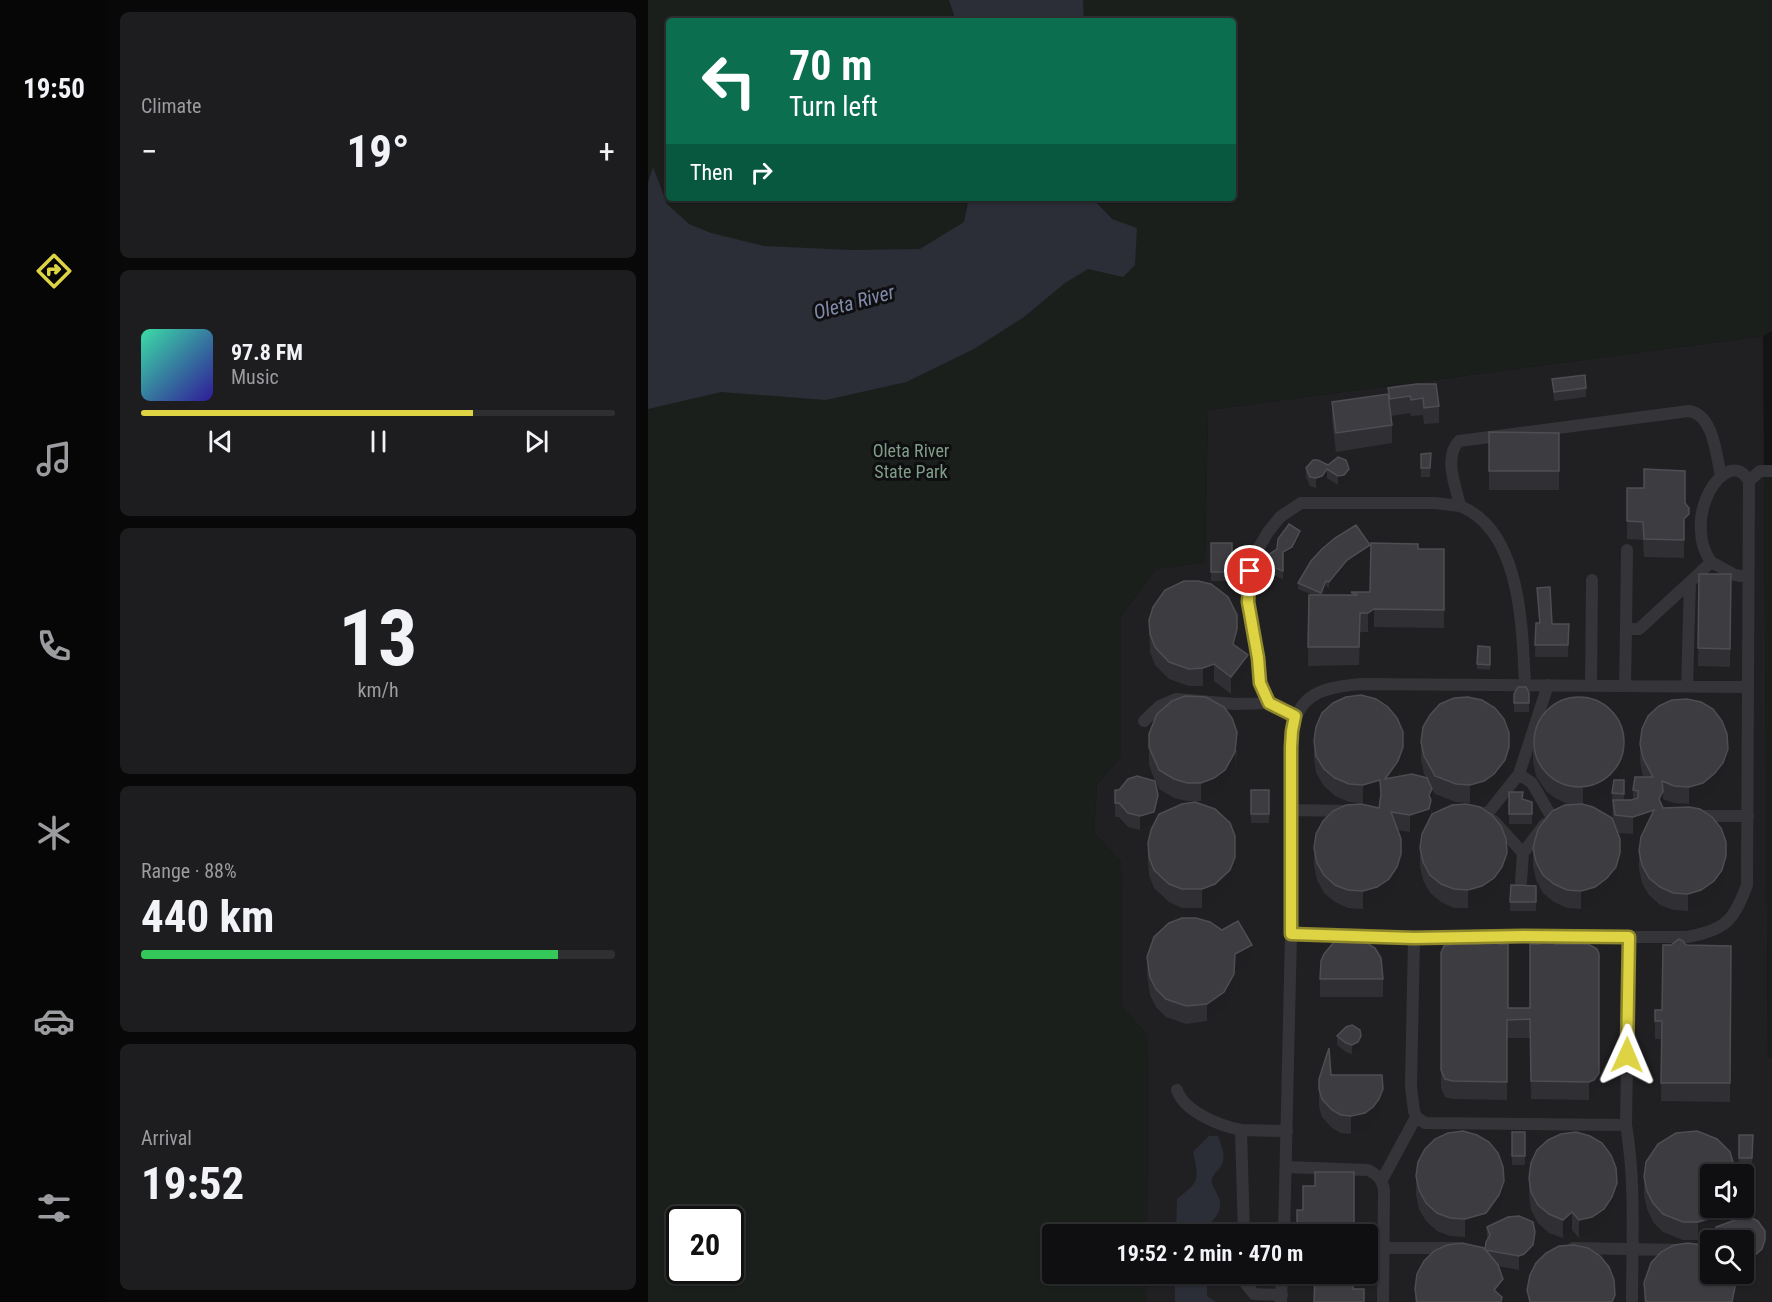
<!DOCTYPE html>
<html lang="en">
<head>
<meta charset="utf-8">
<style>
	:root { --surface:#0f0e10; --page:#1d1c1e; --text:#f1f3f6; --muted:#9b9c9f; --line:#2f2e30; --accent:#ddd343 }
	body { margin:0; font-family:"Roboto Condensed",sans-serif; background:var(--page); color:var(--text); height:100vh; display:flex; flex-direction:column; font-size:22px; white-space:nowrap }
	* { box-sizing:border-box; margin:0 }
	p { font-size:20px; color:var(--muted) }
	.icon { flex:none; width:33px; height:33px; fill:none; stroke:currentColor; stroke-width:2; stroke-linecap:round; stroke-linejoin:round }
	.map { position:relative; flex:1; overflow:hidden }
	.panel { display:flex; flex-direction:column; gap:12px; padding:12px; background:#080809; width:540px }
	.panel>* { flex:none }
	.hud { position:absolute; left:18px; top:18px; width:570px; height:183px; border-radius:6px; box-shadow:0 2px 4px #0004,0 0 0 2px var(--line); background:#0b6e4f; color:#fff; overflow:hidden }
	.tools { position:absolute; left:1052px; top:1164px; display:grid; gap:12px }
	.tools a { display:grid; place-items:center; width:54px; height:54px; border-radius:6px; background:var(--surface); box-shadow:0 2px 4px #0004,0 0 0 2px var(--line); font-size:30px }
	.speed { position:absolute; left:18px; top:1206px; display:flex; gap:12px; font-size:30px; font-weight:700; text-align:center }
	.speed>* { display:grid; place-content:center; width:78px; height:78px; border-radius:50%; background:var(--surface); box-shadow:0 2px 4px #0004,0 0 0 2px var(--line); line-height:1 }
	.speed .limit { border:3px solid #111; border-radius:9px; background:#fff; color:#111 }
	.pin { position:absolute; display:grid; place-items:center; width:51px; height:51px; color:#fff; margin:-26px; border:3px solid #fff; border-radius:50%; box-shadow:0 2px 6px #0007 }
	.me { position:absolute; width:66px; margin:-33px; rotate:1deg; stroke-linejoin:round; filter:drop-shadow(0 0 4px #0008) }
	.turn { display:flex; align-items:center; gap:21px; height:126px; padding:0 24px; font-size:27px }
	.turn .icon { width:78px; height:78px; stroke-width:2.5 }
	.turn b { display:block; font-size:42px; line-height:51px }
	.then { display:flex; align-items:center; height:57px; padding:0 24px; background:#0003; gap:12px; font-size:22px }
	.big { font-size:45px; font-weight:700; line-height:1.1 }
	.panel .card { flex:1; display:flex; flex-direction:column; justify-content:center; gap:9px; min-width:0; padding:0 21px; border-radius:9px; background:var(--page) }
	.panel .dial { align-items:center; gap:0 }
	.dial b { font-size:78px; line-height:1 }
	.song { display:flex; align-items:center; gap:18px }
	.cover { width:72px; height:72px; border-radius:9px; background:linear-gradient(135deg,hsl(160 70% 55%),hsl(250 70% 35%)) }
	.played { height:6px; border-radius:3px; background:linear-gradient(90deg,var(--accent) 70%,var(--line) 70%) }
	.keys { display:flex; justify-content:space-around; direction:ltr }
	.heat { display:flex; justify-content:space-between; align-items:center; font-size:33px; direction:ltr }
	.charge { height:9px; border-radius:4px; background:linear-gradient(90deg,#34c759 88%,var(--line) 0) }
	.trip { position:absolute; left:394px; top:1224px; width:336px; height:60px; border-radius:6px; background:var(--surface); box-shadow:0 2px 4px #0004,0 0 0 2px var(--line); font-weight:700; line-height:60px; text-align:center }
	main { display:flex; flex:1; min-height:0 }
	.tabs { display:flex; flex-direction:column; width:108px; justify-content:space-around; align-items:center; background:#060606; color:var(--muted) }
	.tabs .icon { width:42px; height:42px }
	.tabs .selected { color:var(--accent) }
	.tabs b { font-size:27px; color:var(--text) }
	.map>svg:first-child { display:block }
	.built { fill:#202022; fill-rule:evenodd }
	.green { fill:#1a1f1c; fill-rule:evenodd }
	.water { fill:#2b2e37 }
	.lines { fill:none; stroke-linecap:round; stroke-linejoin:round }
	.minor { stroke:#353539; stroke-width:12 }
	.wall { fill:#302f33; fill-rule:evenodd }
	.shaded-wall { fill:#1f1e21 }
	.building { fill:#3d3c41; stroke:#4d4d53; stroke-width:1.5 }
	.route-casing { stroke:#90892c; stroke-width:15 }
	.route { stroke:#ddd343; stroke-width:10 }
	.labels { text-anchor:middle; stroke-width:6; stroke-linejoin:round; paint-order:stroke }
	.park-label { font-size:18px; fill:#7f9d89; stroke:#0f0e10 }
	.water-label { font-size:20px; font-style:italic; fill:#818cab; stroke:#0f0e10 }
</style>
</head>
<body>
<main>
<nav class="tabs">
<b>19:50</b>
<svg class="icon selected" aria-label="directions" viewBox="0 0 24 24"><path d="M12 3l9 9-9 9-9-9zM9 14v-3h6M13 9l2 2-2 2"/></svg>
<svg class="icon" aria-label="music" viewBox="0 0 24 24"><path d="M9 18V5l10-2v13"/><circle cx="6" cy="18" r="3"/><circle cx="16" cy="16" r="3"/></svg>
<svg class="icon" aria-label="phone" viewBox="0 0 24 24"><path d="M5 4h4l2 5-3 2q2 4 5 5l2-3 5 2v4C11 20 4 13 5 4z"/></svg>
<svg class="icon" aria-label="climate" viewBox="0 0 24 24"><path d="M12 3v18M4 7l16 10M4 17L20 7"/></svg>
<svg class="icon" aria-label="car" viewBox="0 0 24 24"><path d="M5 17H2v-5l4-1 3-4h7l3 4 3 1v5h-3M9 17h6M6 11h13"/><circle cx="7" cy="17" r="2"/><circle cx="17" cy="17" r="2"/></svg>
<svg class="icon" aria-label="filters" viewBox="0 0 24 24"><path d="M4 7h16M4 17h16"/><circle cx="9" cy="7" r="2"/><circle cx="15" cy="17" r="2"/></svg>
</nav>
<section class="panel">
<div class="card"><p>Climate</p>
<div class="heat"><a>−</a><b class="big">19°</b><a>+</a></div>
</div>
<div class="card">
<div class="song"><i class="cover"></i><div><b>97.8 FM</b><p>Music</p></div></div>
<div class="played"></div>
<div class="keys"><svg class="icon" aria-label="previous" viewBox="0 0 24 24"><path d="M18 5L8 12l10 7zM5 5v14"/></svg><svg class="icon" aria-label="pause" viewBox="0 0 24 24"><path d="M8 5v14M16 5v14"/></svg><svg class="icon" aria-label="next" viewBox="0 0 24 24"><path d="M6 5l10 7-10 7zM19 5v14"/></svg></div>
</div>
<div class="card dial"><b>13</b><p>km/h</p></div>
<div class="card"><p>Range · 88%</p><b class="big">440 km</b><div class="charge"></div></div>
<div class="card"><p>Arrival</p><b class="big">19:52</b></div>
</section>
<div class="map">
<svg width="1124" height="1302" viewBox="0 0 1124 1302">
	<rect width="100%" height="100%" fill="#141315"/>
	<path class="built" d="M1115,336L1120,1057L1124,1058V1302H499V1274H720V1234H499L500,1036L474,1007L473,862L446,833L449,784L473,756V616L508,569L557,562L560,410ZM1062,1174H1095V1208H1062ZM1062,1240H1095V1274H1062Z"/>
	<path class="green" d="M0,0H1124V331L1115,336L560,410L557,562L508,569L473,616V756L449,784L446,833L473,862L474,1007L500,1036L499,1234H405V1274H499V1302H0ZM21,21H585V198H21ZM32,1220H82V1270H32Z
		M1124,474V1058L1120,1057L1116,476Z"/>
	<path class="water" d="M301,0H435L436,21H308Z
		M5,167L19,204L41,224L63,233L116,246L203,250L272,249L316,222L321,198H444L464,219L489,228L487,265L475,277L440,269L417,283L376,317L326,349L258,382L178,400L73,392L0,409V183Z
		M561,1136H570C573,1145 578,1155 574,1164C572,1171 562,1174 564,1184C564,1185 568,1191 568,1192C576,1205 572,1214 561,1224L560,1234H528L529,1199C552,1181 551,1180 545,1152Z
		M527,1274H564L559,1279V1296L568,1302H527Z"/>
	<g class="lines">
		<path class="minor" d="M1101,481L1112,471H1124
			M1042,582L1063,562L1087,575L1100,577
			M978,629L979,550
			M877,684C874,629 874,531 812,506C808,486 795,458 811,441L1041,411C1066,415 1068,455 1073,476
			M943,686L944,580
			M977,686L978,629H991L1042,582L1039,687
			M647,716L621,703L612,683L610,658L600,602L602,571L606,556L620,532L632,517L653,503H787L812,506
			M496,721L512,706L528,699L587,704L621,703
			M871,774L884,783L903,816
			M643,810L700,811
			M825,813H840L871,774L900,685
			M1047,816H1100
			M846,821L875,853
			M873,882L875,853L897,824
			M643,934C775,938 907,937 1039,937C1078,930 1086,920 1099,885L1101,481C1086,456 1065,481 1058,499C1054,509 1052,521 1053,531C1053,543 1057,553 1063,562
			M981,937L978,1125C988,1183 984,1243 984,1302
			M766,938L763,1086L766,1111L768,1117L777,1123L978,1125
			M529,1090C536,1112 573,1126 593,1130
			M638,1167L720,1170C730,1175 734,1179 736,1190L735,1302
			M734,1180L768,1117
			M596,1234L593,1130L639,1131
			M636,1234L643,934V747C645,696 668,688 713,684L1099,687
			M736,1248H809
			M925,1248L1034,1250
			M597,1274L598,1284L606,1294L634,1295
			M633,1302L634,1274"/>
	</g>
	<path class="wall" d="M904,379L938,388V397L906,401Z
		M769,384L791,406V423L776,424L775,415L763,416L762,413L743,416L744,425V443L688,452L684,420V402L740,394V388Z
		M841,432L911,433V490H841Z
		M783,453L782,477H773V454Z
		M665,460L701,478L696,484L690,485L679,478L674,485L668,488L662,486L658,477V468Z
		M979,488H996L1037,503L1041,526V532L1036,537V558L996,557L995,540L979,539Z
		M652,539L644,555L635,560V579L622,574L619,569V561Z
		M563,543H584V581H563Z
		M770,549H796V628L726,627L720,632H712L711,665L660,666L661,595H665L650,589V583L699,566L681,588L678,586L675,595H703V592H722Z
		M1051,574H1083L1082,667L1050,666Z
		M889,588L904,624H921L920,657H887L888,623H891Z
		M501,620L589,647L600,673L583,694L566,681L555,686H541L521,679L507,665L502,652Z
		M842,647V670L829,669V664Z
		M881,693V712H866V694Z
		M501,734L589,750L587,770L577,788L566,797L553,801H539L526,798L511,789L508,781L510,808L507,821L587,836V875L582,888L567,902L554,908H534L521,902L506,888L501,875L500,861V843L505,826L492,830L480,827L471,817H467V790H471L507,781L501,765Z
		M666,741L755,764L751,776L778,777L776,774L773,760V742L861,765L857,778L846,792L836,799L822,803L808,802L787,794L781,784L784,807L783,818L859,871L854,885L846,897L834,905L820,908H806L793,902L782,893L775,880L772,866V848L777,828L762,832L750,830L753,871L749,885L741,897L729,905L715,909L700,908L687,902L676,893L669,880L666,866V848L731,808L732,798L715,803L701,802L687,796L676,786L668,773L666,759Z
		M885,743L975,766L971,780H976V800H985V790L995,777L992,761V744L1080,767L1075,780L1066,792L1055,800L1041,804L1026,803L1015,799V808L1078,874L1074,888L1066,899L1053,907L1040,911L1025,910L1012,905L1001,895L994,883L991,869V851L996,831L985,834L969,833L972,871L968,885L959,897L947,905L933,909L919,908L906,902L895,893L888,880L885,866V848L929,804H920L907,798L898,791L888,776L885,761ZM965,789L964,793L965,822L936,805L950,801L962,793Z
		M603,790H621V823H603Z
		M861,792L875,800L884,802V824H861Z
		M863,885L888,886V911H862Z
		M1038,945L1083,946L1082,1102L1013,1101L1014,1039H1007V1021L1014,1010Z
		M793,953L860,1008H882L951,1091L946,1098L941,1100L883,1099L882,1038H859V1100L805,1099L797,1097L793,1088Z
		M499,957L604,962L587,972L586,992L576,1010L559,1021L538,1024L518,1017L508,1007L502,995L499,974Z
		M672,979H735V997H672Z
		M689,1036L713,1046L710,1051L704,1054L698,1052L689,1045Z
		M683,1075L735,1107L731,1117L725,1125L717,1131L703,1134L693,1133L684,1128L674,1117L671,1107V1079Z
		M864,1132H877V1165H864Z
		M1091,1135H1105L1104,1167H1091Z
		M768,1176L856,1200L851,1213L842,1226L887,1246L885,1259L876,1268L871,1270L850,1266L855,1297L854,1302H767V1289L837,1250L839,1240V1230L838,1231L817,1237L802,1236L789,1231L778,1221L771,1209L768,1194Z
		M996,1177L1062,1208H1086L1083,1215L1078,1223L1117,1254L1114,1263L1107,1269L1095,1270V1240L1068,1235L1050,1240H1035L1015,1232L1005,1222L999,1209L996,1195Z
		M881,1178L969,1201L964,1215L956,1227L944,1235L931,1238L924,1230L915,1238L901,1233L890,1223L883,1210L881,1196Z
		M649,1210L706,1234H649Z
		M996,1283L1087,1302H996Z"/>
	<path class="shaded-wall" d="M679,469V478L674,485L668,488V478Z
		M701,469V478L696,484L690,485V476Z
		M1041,508V532L1036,537V558V519Z
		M652,531V539L644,555L635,560V552Z
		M722,545V551L699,566L681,588V582L699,560Z
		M678,581V586L673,598V593Z
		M726,609V627L720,632V613Z
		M589,629V647L585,644Z
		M600,655V673L583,694V677Z
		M566,664V681L555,686V668Z
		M589,732L587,770L577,788L566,797L553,801V783Z
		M755,747V764L750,778L737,779Z
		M861,747V765L857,778L846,792L836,799L822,803V785Z
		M975,748V766L971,780L962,793L950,801L935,805V787Z
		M1080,749V767L1075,780L1066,792L1055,800L1041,804V787Z
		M732,780V798L715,803V785Z
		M784,789V807L781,827L762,832V815L781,795Z
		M1015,791V809L1011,799Z
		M510,795V808L506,825L492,830V816Z
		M1006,810V828L985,834V817Z
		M859,853V871L854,885L846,897L834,905L820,908V890Z
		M972,853V871L968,885L959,897L947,905L933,909V891Z
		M753,854V871L749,885L741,897L729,905L715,909V891Z
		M1078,856V874L1074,888L1066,899L1053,907L1040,911V894Z
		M587,857V875L582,888L567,902L554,908V889Z
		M604,945V962L587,972L586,992L576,1010L559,1021V1004L587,954Z
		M951,954V1091L946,1098L941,1100V1082Z
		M713,1036V1046L710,1051L704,1054V1045Z
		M735,1089V1107L731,1117L725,1125L717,1131L703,1134V1116Z
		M856,1181V1200L851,1213L840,1229L839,1227L838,1231L817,1237V1219Z
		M969,1183V1201L964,1215L956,1227L944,1235L931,1238V1220Z
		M1077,1208H1086L1083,1215L1071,1234L1050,1240V1222Z
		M924,1212V1230L915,1238V1220Z
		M887,1232V1246L885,1259L876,1268L871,1270V1256Z
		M1117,1240V1254L1114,1263L1107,1269V1255Z
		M855,1279V1297L854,1302H853L846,1290Z
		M1087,1287V1302H1084Z"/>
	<path class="building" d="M937,375L938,388L906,392L904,379Z
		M769,384H788L791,406L776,408L775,398L763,400L762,396L742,399L740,388Z
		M740,394L744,425L688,433L684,402Z
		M841,432L911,433V471H841Z
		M783,453L782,468H773V454Z
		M690,457L698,460L701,469L696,475L690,476L679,469L674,476L668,478L662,477L658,468L665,460H670L680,465Z
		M996,469L1037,471V503L1041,508V514L1036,519V540L996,539L995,522L979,521V488H996Z
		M641,524L652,531L644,547L635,552V571L622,566L619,561L620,555L629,549L630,539Z
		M708,525L722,545L699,560L681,582L678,581L673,593L650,583L663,561L674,549L687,538Z
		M563,543H584V572H563Z
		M723,543L770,544V549H796V610L726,609L720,613H712L711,647H660L661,595H710L703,592H722Z
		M1051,574H1083L1082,649L1050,648Z
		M536,581H550L563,584L580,597L589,615V629L585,644L600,655L583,677L566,664L555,668L541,669L521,662L507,647L502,634L501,620L505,607L517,590Z
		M902,587L904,624H921L920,645H887L888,623H892L889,588Z
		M830,646L842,647V665L829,664Z
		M870,687H878L881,693V703H866V694Z
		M713,695L728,699L740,707L749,718L755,732V747L750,761L737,779L764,774L779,778L784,789L781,795L783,800L781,809L762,815L743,812L753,839V854L749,867L741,879L729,887L715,891L700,890L687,885L676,875L669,863L666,848L668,834L675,821L685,811L698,805L713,804L731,808L733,794L732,780L715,785L701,784L687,778L676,769L668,756L666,741L668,727L674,713L685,703L698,697Z
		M537,696L558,697L576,707L584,718L589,732L587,752L577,770L566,778L553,783H539L526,779L511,770L501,747V734L509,714L524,701Z
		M820,697L834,700L847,708L856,719L861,733V747L857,760L846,774L836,781L822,785L808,784L787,776L776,756L773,742L775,727L782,715L792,704L806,698Z
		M886 742a45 45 0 1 1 90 0a45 45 0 1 1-90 0Z
		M1039,699L1053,702L1065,709L1074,721L1079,734L1080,749L1075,763L1066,774L1055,783L1041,787L1026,786L1014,781L1015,791L1011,799L1015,808L1041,807L1052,809L1064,817L1073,828L1078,842V856L1074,870L1066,881L1053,890L1040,894L1025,893L1012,887L1001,878L994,865L991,851L993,837L1006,810L985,817L967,815L965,800H983L990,798V791L985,790L987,777H1005L995,758L992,744L994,729L1000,716L1011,706L1024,700Z
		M489,776L507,781L510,795L506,812L492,816L480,813L471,803H467V790H471L480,779Z
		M966,780H976V794L964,793Z
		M603,790H621V814H603Z
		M861,792H875L874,799L884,802V814H861Z
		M547,802L567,809L582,823L587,836V857L582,870L567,884L554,889H534L521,884L506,870L501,857L500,843L503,830L511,814L534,804Z
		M818,804L832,807L844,815L853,826L858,839L859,853L854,867L846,878L834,886L820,890L806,889L793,884L782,875L775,862L772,848L774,834L784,814L804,805Z
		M934,804L945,807L964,818L972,839V853L968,867L959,878L947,887L933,891L919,890L906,884L895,875L888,862L885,848L890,829L904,811L917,805Z
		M863,885L888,886V902H862Z
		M534,918H548L562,922L574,930L590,921L604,945L587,954L586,974L576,992L559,1004L538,1006L518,999L508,989L502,977L499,957L506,937L521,923Z
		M842,937L849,940L850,944H860V1008H882V944H892L897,938L902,939L907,944H940L949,949L951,954V1073L946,1080L941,1082L883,1081L882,1019L859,1020V1082L805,1081L797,1079L793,1070V953L796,946L805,944H833Z
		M697,938L714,940L727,948L733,958L735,979H672L673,961L676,954L687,941Z
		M1031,939L1035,941L1038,945L1083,946L1082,1083H1013L1014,1021H1007V1010H1014L1015,945H1023Z
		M704,1025L712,1030L713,1036L710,1042L704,1045L698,1043L689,1036L698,1027Z
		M681,1048L683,1075H734L735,1089L731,1099L725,1107L717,1113L703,1116L693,1115L684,1110L674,1099L671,1089V1079Z
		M815,1131L829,1135L841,1142L850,1153L855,1167L856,1181L851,1195L838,1213L817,1219L802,1218L789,1213L778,1203L771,1190L768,1176L770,1162L777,1149L787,1139L800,1133Z
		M1049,1131L1069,1139L1082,1152L1087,1169L1088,1174H1062V1208H1077L1071,1216L1050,1222H1035L1015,1214L1005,1203L999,1191L996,1177L998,1162L1010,1144L1028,1133Z
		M864,1132H877V1156H864Z
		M928,1132L942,1136L954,1143L963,1155L968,1168L969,1183L964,1197L956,1209L944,1217L931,1220L924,1212L915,1220L901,1214L890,1205L883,1192L881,1178L883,1163L889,1150L900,1140L913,1134Z
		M1091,1135H1105L1104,1158H1091Z
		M667,1172H706V1234H667V1232H649V1210H655V1186H667Z
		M871,1216L885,1222L887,1232L885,1245L876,1254L871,1256L837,1250L838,1242L842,1235L839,1227L860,1217Z
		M1095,1217L1104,1218L1110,1221L1117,1231V1240L1114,1249L1107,1255L1095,1256V1240H1068V1227Z
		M814,1243L836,1248L850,1265L855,1279L846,1290L854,1297L853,1302H769L767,1289L769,1274L776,1261L786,1251L799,1245Z
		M1040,1243L1054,1245L1062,1248V1274H1083L1087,1287L1084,1302H998L996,1283L1003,1263L1013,1252L1026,1245Z
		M926,1245L940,1248L952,1256L961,1267L966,1280L967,1295L964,1302H882L879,1290L882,1275L888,1263L898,1253L911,1246Z
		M667,1274H705V1289H716V1302H666Z"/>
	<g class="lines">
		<g class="route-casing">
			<path id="route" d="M602,571L600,602L610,658L612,683L621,703L647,716L644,731L643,747V934L766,938L875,936L981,937L979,1055"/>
		</g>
		<use href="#route" class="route"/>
	</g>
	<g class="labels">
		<g class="park-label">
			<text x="263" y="457">Oleta River<tspan x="263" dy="21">State Park</tspan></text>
		</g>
		<g class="water-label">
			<text transform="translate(206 302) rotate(-15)" y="7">Oleta River</text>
		</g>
	</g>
</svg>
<div class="tools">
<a><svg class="icon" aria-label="sound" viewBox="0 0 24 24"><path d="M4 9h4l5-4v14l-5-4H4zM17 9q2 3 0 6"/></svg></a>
<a><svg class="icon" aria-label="search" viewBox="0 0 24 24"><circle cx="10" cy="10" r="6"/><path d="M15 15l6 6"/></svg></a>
</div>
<div class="speed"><div class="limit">20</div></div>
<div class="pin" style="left:602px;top:571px;background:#d93025"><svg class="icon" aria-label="arrive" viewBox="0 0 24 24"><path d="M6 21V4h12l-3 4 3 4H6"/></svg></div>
<svg class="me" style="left:979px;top:1055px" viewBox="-20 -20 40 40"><path d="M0-17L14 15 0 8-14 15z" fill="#ddd343" stroke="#fff" stroke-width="4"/></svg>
<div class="trip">19:52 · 2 min · 470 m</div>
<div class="hud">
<div class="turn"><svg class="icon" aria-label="left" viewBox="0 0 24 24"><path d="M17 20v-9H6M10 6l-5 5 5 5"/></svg><div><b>70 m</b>Turn left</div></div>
<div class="then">Then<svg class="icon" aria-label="right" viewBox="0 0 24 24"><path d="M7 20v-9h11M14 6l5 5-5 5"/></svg></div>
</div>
</div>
</main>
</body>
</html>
